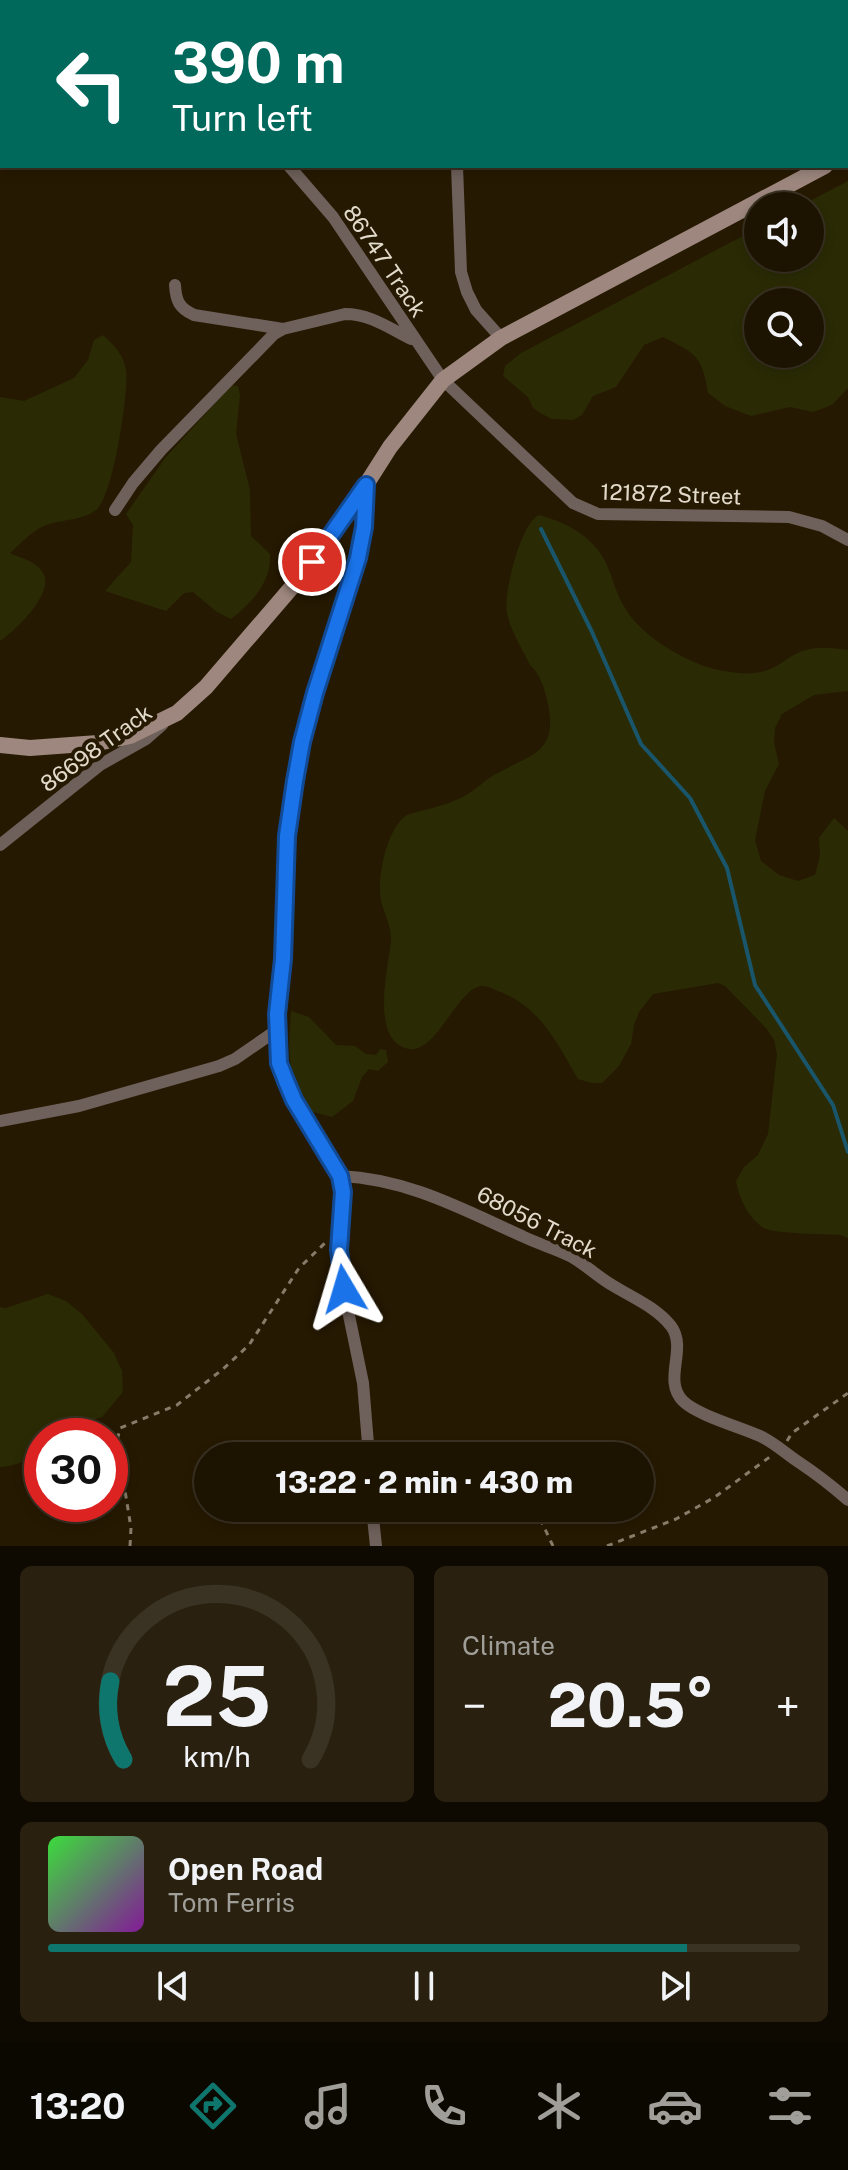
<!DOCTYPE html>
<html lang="en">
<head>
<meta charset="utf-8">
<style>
	:root { --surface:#1c1301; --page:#292010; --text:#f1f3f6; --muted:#a09e99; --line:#3a3223; --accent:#0f766e }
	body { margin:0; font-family:"Public Sans",sans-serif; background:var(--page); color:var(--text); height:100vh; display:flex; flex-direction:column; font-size:30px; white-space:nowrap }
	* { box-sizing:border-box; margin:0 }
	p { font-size:26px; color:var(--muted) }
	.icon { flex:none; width:44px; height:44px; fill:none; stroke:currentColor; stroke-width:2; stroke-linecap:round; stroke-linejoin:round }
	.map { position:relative; height:1546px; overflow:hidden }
	.sheet { display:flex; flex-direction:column; gap:20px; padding:20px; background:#0f0a01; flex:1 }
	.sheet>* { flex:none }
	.banner { position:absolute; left:0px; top:0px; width:848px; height:168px; box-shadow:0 4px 12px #0003,0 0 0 2px var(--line); background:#00695c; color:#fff; overflow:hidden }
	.fabs { position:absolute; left:744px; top:192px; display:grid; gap:16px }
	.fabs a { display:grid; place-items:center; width:80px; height:80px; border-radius:50%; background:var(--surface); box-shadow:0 4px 12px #0003,0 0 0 2px var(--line); font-size:40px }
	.speed { position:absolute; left:24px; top:1418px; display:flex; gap:16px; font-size:40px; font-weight:700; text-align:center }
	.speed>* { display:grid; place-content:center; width:104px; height:104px; border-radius:50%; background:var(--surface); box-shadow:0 4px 12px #0003,0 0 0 2px var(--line); line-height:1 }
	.speed .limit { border:12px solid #d22; background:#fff; color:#111 }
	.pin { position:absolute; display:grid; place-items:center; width:68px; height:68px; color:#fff; margin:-34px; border:4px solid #fff; border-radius:50%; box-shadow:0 2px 8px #0007 }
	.me { position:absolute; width:88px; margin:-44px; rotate:353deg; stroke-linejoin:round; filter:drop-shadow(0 0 6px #0008) }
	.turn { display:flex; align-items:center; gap:28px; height:168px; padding:0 40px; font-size:36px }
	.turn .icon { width:104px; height:104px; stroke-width:2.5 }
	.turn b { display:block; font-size:56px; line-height:68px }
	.big { font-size:60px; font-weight:800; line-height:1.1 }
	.sheet .widget { flex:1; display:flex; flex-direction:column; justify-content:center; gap:12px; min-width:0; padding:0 28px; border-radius:12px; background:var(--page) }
	.sheet .dial { align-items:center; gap:0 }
	.dial svg { height:208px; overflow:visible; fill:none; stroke:var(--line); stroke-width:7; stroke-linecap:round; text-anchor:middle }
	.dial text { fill:var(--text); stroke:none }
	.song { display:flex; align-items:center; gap:24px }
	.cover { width:96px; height:96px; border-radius:12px; background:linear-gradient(135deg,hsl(120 70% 55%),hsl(290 70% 35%)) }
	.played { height:8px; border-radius:4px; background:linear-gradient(90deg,var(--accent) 85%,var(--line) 85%) }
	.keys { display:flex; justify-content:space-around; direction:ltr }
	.heat { display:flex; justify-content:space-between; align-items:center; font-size:44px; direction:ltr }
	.sheet .tiles { flex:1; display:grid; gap:20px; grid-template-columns:1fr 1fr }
	.widget:last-child { grid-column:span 2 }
	.trip { position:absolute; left:194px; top:1442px; width:460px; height:80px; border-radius:40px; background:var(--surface); box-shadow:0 4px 12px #0003,0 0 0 2px var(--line); font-weight:800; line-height:80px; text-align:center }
	.dock { display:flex; height:128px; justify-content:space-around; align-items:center; background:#0b0800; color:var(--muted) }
	.dock .icon { width:56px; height:56px }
	.dock .on { color:var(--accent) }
	.dock b { font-size:36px; color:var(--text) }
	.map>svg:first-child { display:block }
	.green { fill:#2a2b05; fill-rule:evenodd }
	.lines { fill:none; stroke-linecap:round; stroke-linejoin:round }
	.stream { stroke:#1a566b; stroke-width:4 }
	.path { stroke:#877c69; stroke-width:3; stroke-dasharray:6 6; stroke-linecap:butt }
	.street { stroke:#6e605a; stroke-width:12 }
	.secondary { stroke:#9d877e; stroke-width:16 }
	.route-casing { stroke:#114b97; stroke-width:20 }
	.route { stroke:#1a73e8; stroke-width:14 }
	.labels { text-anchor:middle; stroke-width:8; stroke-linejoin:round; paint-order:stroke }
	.street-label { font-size:22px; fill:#e2dacb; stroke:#261901 }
</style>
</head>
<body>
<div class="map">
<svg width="848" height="1546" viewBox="0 0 848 1546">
	<rect width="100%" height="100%" fill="#261901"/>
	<path class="green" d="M0,0L118,2H2L0,128Z
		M848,181V388L832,405L813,412L790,407L751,416L725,406L708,393C702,355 696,354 663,337L644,345L616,387L593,396L582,415L573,420L552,419L542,414L533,408L528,397L503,376L505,366L521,353L758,228V258H810V206H800ZM758,302H810V354H758Z
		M103,335C113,344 124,355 126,370C129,393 113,495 97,509C84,521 60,519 44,526C32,531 20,544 10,553C20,558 37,561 43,573C55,593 15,631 0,641V397L24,401L74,378L88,360L94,340Z
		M232,385L238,386L240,396L236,434L250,490L251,536L270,554C272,581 252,603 231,619L217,612L193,592L184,593L166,611L105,591L131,562L133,525L126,514L166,457Z
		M539,515C567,523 593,536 606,563C613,578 616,594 625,608C641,636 684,661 714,669C731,673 752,676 768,670C782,665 792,653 806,650C821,646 833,648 848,650V691L814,695L782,714L775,728L774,743L779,764L765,791L755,840L761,861L779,875L798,881L815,875L820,856L819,838L834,818L848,831V1238L840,1235C825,1234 775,1234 764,1228C749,1219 739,1198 736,1181L744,1167L758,1155L768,1134L777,1054L774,1040L766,1028L725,986L718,983L653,994L639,1012L634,1025L631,1044L619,1066L602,1083H592L578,1079C557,1043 540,1006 498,991C491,988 483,983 475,988C453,999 433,1058 405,1048C370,1036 389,965 391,940C392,924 380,908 380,892C379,870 388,827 407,815C426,809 450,805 466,795C477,789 486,779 496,774C531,754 558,754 548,704C545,690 541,675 530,665C523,650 510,630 507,613C503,594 521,522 539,515Z
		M291,1011L309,1017L336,1045L355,1046L366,1054L376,1055L380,1049L386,1050L388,1062L378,1071L369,1069L362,1077L353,1101L332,1117L313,1112C286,1069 288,1060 291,1011Z
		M48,1294L66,1301L82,1314L114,1353L122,1371L123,1392L102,1417L59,1430L53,1436H42V1449C30,1460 16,1466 0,1467V1307L6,1308Z"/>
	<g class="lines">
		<path class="stream" d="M541,529L592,632L641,744L690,798L727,868L755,985L833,1105L848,1152"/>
		<path class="path" d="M399,2L401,0
			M787,1441L792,1433L848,1393
			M535,1508L553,1546
			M386,1513L426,1508
			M130,1546L131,1528L117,1441L120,1428L177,1405L223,1369L249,1345L299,1268L326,1242
			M607,1546L676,1519L715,1497L771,1456"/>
		<path class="street" d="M210,0L213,2
			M472,0L474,2
			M138,2L140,0
			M244,2V0
			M0,141L2,139
			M289,166L333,217L443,380L573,503L598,514L789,517L822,526L848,540
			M457,166L461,272L467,292L476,310L501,338
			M175,285C176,301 179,308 194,315L283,329
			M366,485L364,527L358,558L315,693L302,742L295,781L287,836L283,959L277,1014L279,1063L286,1081L294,1100L340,1176L343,1192L338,1230L340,1272L363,1383L369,1456
			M115,510L133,483L161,450L274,334L283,329L345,314C370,314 389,328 411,339
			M0,845L100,765L146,739L162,725
			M0,1121L79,1106L219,1066L235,1059L277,1030
			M340,1176C408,1179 462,1209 522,1236C538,1244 557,1249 572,1257C586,1265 598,1277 612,1285C633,1298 656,1307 671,1326C688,1349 662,1380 683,1401C697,1415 740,1427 760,1436C775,1443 786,1454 800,1463C818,1475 832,1486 848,1500
			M372,1508L376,1546"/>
		<path class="secondary" d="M846,154L848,153
			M0,745L30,748L98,743L130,736L177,713L206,687L298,580L348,513L390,447L443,380L501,338L825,166"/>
	</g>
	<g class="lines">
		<g class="route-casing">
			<path id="route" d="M312,562L366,485L364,527L358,558L315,693L302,742L295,781L287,836L283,959L277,1014L279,1063L286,1081L294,1100L340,1176L343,1192L339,1250L344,1289"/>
		</g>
		<use href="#route" class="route"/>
	</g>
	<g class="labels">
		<g class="street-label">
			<text transform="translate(385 261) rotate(56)" y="8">86747 Track</text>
			<text transform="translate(671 494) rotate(2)" y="8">121872 Street</text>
			<text transform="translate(96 748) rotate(-36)" y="8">86698 Track</text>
			<text transform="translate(537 1222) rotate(27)" y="8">68056 Track</text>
		</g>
	</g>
</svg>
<div class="fabs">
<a><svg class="icon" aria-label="sound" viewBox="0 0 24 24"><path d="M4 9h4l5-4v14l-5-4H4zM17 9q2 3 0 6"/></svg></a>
<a><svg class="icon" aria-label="search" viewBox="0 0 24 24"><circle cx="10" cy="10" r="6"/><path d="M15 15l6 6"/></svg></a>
</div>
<div class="speed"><div class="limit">30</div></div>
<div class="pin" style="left:312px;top:562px;background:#d93025"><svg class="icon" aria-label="arrive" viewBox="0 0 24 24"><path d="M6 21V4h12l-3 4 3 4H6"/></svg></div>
<svg class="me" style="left:344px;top:1289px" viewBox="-20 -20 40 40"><path d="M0-17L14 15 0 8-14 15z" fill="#1a73e8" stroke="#fff" stroke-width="4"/></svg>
<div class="trip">13:22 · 2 min · 430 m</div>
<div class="banner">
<div class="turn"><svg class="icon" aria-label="left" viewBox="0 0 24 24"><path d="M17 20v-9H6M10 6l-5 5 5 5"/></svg><div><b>390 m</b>Turn left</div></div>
</div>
</div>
<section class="sheet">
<div class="tiles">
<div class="widget dial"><svg viewBox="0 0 100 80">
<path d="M14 69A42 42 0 1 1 86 69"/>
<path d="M14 69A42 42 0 0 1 9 39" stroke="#0f766e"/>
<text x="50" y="56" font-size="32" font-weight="700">25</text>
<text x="50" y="72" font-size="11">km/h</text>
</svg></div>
<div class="widget"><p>Climate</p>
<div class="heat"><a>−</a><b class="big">20.5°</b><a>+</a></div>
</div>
<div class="widget">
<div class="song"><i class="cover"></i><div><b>Open Road</b><p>Tom Ferris</p></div></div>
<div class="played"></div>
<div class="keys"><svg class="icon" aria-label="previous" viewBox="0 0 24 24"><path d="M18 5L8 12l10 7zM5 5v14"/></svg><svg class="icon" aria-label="pause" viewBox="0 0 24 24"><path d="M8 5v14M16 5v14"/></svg><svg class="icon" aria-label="next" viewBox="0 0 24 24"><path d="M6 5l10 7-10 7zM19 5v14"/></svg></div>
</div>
</div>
</section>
<nav class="dock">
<b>13:20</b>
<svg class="icon on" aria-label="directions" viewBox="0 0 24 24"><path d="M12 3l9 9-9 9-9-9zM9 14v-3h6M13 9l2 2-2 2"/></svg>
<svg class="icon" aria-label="music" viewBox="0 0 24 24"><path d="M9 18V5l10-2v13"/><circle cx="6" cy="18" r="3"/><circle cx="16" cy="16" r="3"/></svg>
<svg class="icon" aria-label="phone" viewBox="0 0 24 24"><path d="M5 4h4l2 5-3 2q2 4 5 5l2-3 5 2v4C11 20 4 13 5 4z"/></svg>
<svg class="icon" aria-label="climate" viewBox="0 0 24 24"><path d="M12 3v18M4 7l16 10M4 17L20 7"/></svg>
<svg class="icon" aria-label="car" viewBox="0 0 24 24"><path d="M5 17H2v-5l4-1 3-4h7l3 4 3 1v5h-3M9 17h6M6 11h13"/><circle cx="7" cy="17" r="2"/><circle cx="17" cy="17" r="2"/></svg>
<svg class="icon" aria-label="filters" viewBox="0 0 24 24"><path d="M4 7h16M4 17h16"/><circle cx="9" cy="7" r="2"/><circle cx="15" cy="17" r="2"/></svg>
</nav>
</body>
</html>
